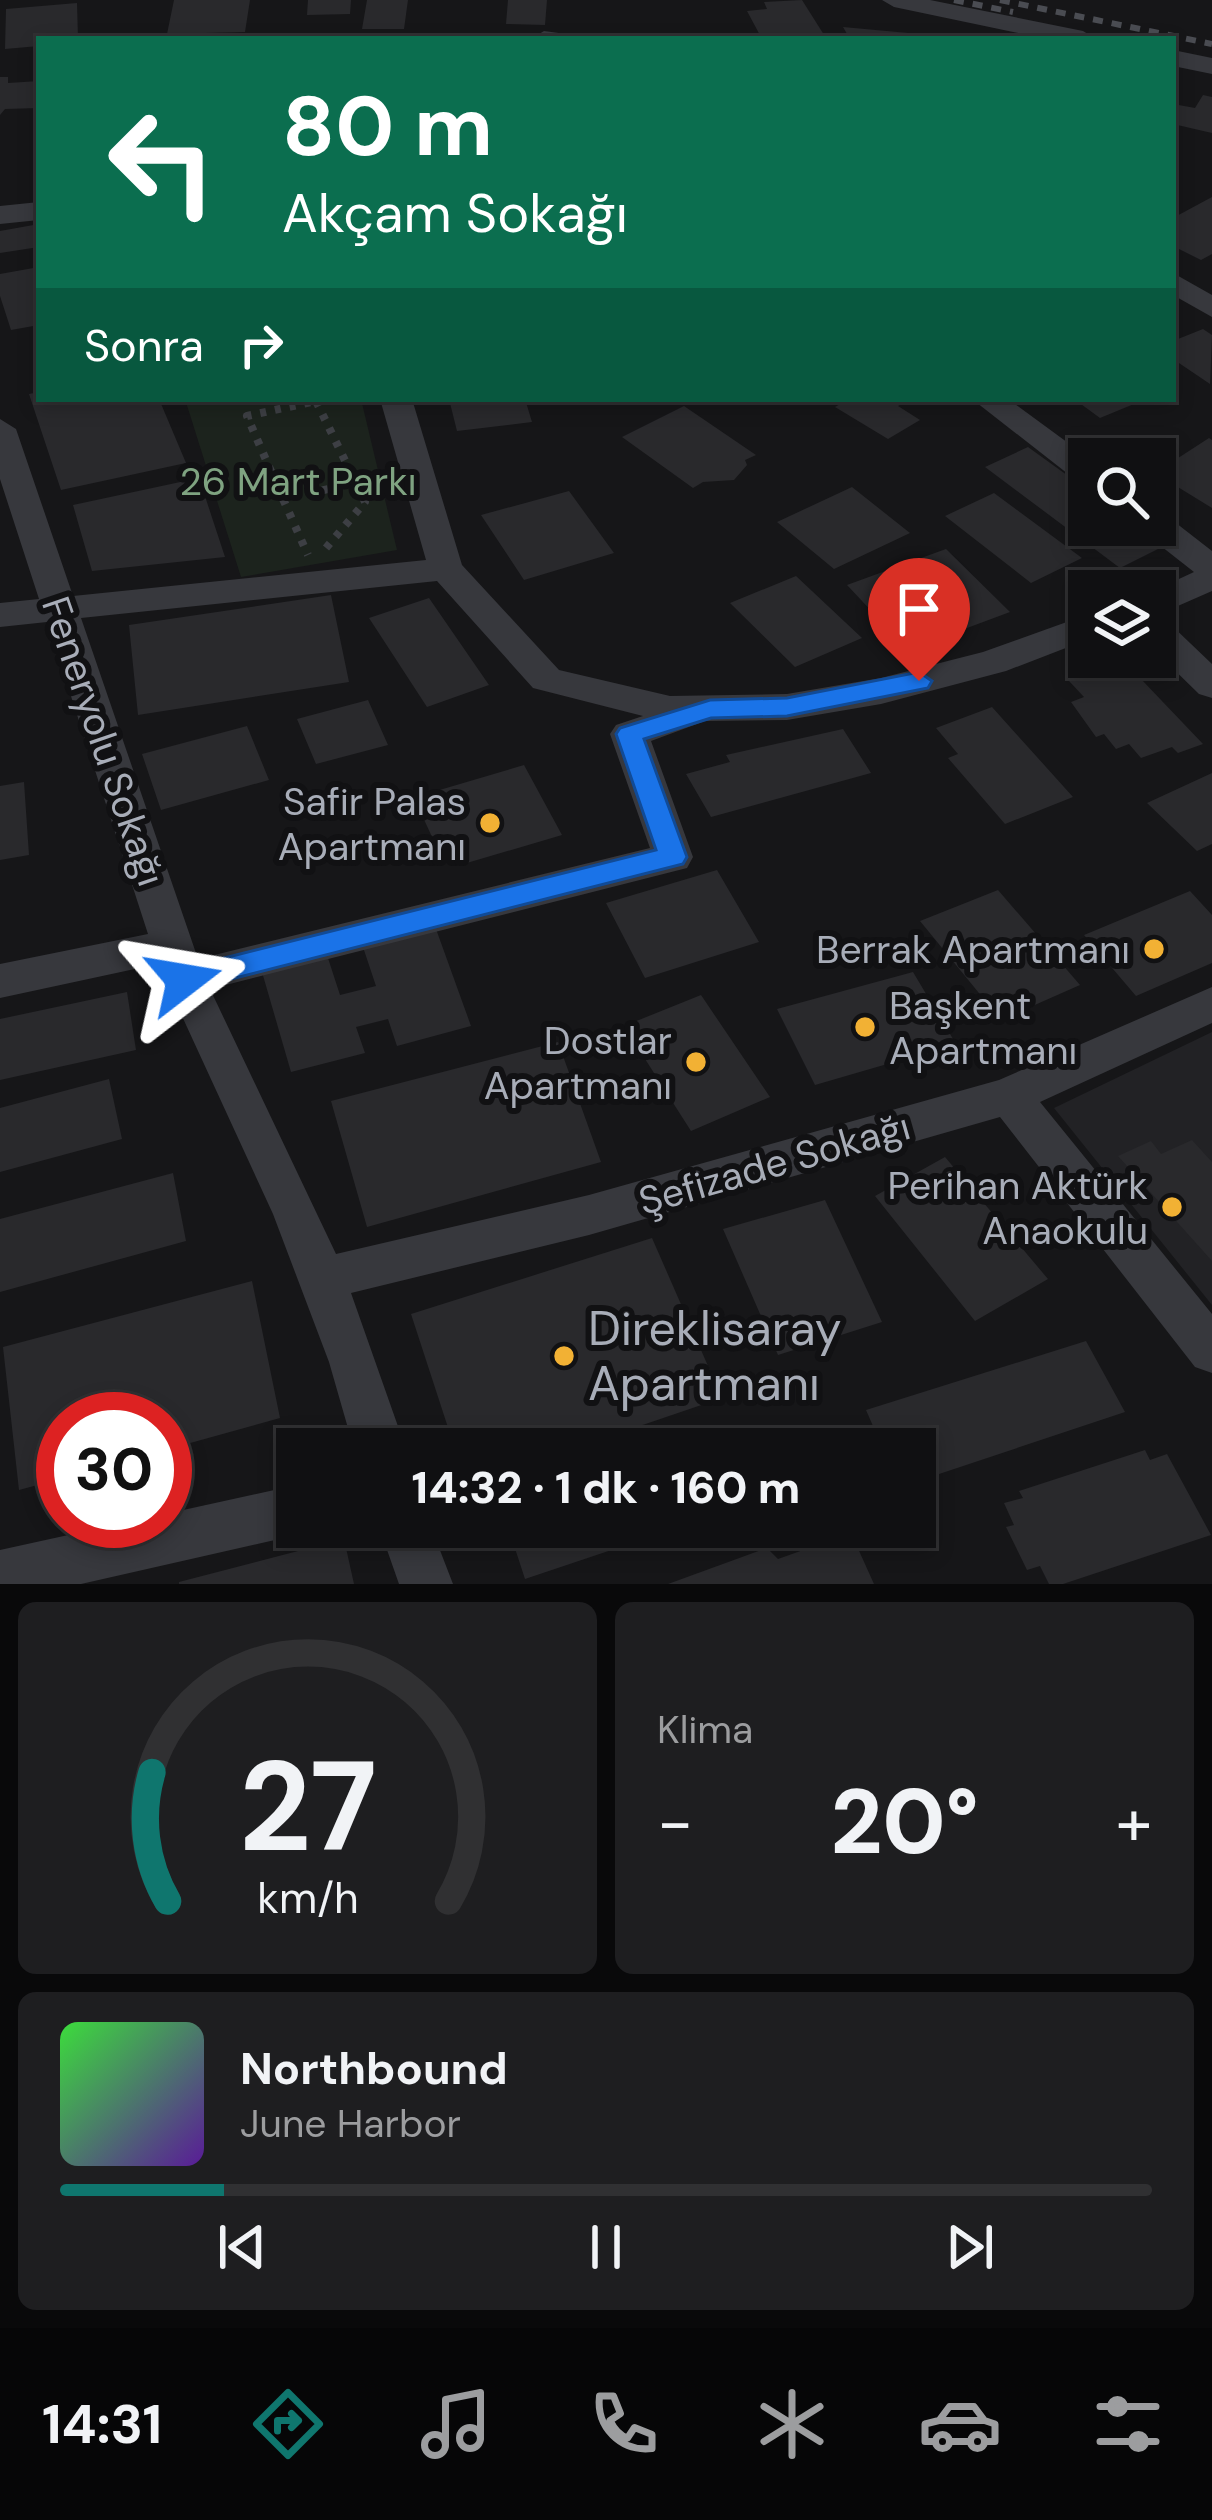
<!DOCTYPE html>
<html lang="tr">
<head>
<meta charset="utf-8">
<style>
	:root { --surface:#101012; --page:#1e1e20; --text:#f1f3f6; --muted:#9c9d9f; --line:#303032; --accent:#0f766e }
	body { margin:0; font-family:"DM Sans",sans-serif; background:var(--page); color:var(--text); height:100vh; display:flex; flex-direction:column; font-size:45px; white-space:nowrap }
	* { box-sizing:border-box; margin:0 }
	p { font-size:39px; color:var(--muted) }
	.icon { flex:none; width:66px; height:66px; fill:none; stroke:currentColor; stroke-width:2; stroke-linecap:round; stroke-linejoin:round }
	.map { position:relative; height:1584px; overflow:hidden }
	.drawer { display:flex; flex-direction:column; gap:18px; padding:18px; background:#09090a; flex:1 }
	.drawer>* { flex:none }
	.banner { position:absolute; left:36px; top:36px; width:1140px; height:366px; border-radius:0px; box-shadow:0 6px 18px #0003,0 0 0 3px var(--line); background:#0b6e4f; color:#fff; overflow:hidden }
	.buttons { position:absolute; left:1068px; top:438px; display:grid; gap:24px }
	.buttons a { display:grid; place-items:center; width:108px; height:108px; border-radius:0px; background:var(--surface); box-shadow:0 6px 18px #0003,0 0 0 3px var(--line); font-size:60px }
	.speed { position:absolute; left:36px; top:1392px; display:flex; gap:24px; font-size:60px; font-weight:700; text-align:center }
	.speed>* { display:grid; place-content:center; width:156px; height:156px; border-radius:50%; background:var(--surface); box-shadow:0 6px 18px #0003,0 0 0 3px var(--line); line-height:1 }
	.speed .limit { border:18px solid #d22; background:#fff; color:#111 }
	.pin { position:absolute; display:grid; place-items:center; width:102px; height:102px; color:#fff; margin:-123px -51px; border-radius:50% 50% 50% 0; rotate:-45deg; box-shadow:0 0 12px #0007 }
	.pin .icon { rotate:45deg }
	.me { position:absolute; width:132px; margin:-66px; rotate:76deg; stroke-linejoin:round; filter:drop-shadow(0 0 9px #0008) }
	.turn { display:flex; align-items:center; gap:42px; height:252px; padding:0 48px; font-size:54px }
	.turn .icon { width:156px; height:156px; stroke-width:2.5 }
	.turn b { display:block; font-size:84px; line-height:102px }
	.then { display:flex; align-items:center; height:114px; padding:0 48px; background:#0003; gap:24px; font-size:45px }
	.big { font-size:90px; font-weight:800; line-height:1.1 }
	.drawer .tile { flex:1; display:flex; flex-direction:column; justify-content:center; gap:18px; min-width:0; padding:0 42px; border-radius:18px; background:var(--page) }
	.drawer .dial { align-items:center; gap:0 }
	.dial svg { height:312px; overflow:visible; fill:none; stroke:var(--line); stroke-width:7; stroke-linecap:round; text-anchor:middle }
	.dial text { fill:var(--text); stroke:none }
	.song { display:flex; align-items:center; gap:36px }
	.cover { width:144px; height:144px; border-radius:18px; background:linear-gradient(135deg,hsl(120 70% 55%),hsl(270 70% 35%)) }
	.played { height:12px; border-radius:6px; background:linear-gradient(90deg,var(--accent) 15%,var(--line) 15%) }
	.keys { display:flex; justify-content:space-around; direction:ltr }
	.heat { display:flex; justify-content:space-between; align-items:center; font-size:66px; direction:ltr }
	.drawer .tiles { flex:1; display:grid; gap:18px; grid-template-columns:1fr 1fr }
	.tile:last-child { grid-column:span 2 }
	.trip { position:absolute; left:276px; top:1428px; width:660px; height:120px; border-radius:0px; background:var(--surface); box-shadow:0 6px 18px #0003,0 0 0 3px var(--line); font-weight:800; line-height:120px; text-align:center }
	.tab-bar { display:flex; height:192px; justify-content:space-around; align-items:center; background:#060607; color:var(--muted) }
	.tab-bar .icon { width:84px; height:84px }
	.tab-bar .current { color:var(--accent) }
	.tab-bar b { font-size:54px; color:var(--text) }
	.map>svg:first-child { display:block }
	.built { fill:#222225 }
	.green { fill:#1c231d }
	.building { fill:#29292c }
	.lines { fill:none; stroke-linecap:round; stroke-linejoin:round }
	.path { stroke:#3d3f44; stroke-width:8; stroke-dasharray:6 9; stroke-linecap:butt }
	.street { fill:#37383d; fill-rule:evenodd }
	.rail { stroke:#4a4c52; stroke-width:6; stroke-dasharray:10 9; stroke-linecap:butt }
	.route { fill:#1a73e8; stroke:#114b97; stroke-width:3 }
	.poi-dot { fill:#f2b134; stroke:#111113; stroke-width:4.5 }
	.labels { text-anchor:middle; stroke-width:12; stroke-linejoin:round; paint-order:stroke }
	.park-label { font-size:39px; fill:#7fa381; stroke:#111113 }
	.street-label { font-size:39px; fill:#a8adb8; stroke:#111113 }
	.poi-label { font-size:39px; fill:#a8adb8; stroke:#111113; text-anchor:end }
	.near-poi-label { font-size:48px; fill:#a8adb8; stroke:#111113; text-anchor:start }
</style>
</head>
<body>
<div class="map">
<svg width="1212" height="1584" viewBox="0 0 1212 1584">
	<rect width="100%" height="100%" fill="#161618"/>
	<path class="built" d="M1212,1032V1305L1054,1108Z"/>
	<path class="green" d="M185,399H361L397,550L241,577Z"/>
	<path class="building" d="M174,0H250L245,32L167,34Z
		M308,0H351L350,14L307,15Z
		M367,0H408L404,29H362Z
		M508,0H547L545,25L506,24Z
		M802,0L826,38L762,39L747,11L767,9L764,2Z
		M77,3L78,39H39V46L5,49L6,9Z
		M843,27L930,35L929,39H850Z
		M0,77H8V83L39,81V108L5,109L0,115Z
		M1203,95L1212,97V133L1173,124V104L1195,108Z
		M1212,197V254L1201,260L1173,246V218Z
		M39,224V247L0,253V231Z
		M39,267V325L11,330L0,296V274Z
		M1203,329L1212,335L1210,384L1173,359V341Z
		M39,392V399H159L186,463L61,490L29,394Z
		M449,399H525L532,422L457,431Z
		M849,399H911L898,406L920,420L888,439L835,407Z
		M1074,399H1146L1100,418Z
		M684,406L756,455L745,460L747,465L734,480L703,482L693,488L622,437Z
		M1209,438L1212,440V508L1155,473Z
		M1028,447L1089,491V525H1136L1164,546L1120,568L985,467Z
		M199,478L225,557L92,571L73,505Z
		M852,487L910,533L834,569L777,522Z
		M569,491L614,553L524,580L481,515Z
		M994,493L1082,558L1031,583L945,516Z
		M946,549L1010,612L908,650L847,585Z
		M796,576L862,638L795,667L730,603Z
		M331,595L349,682L138,715L129,625Z
		M429,598L489,685L427,707L369,618Z
		M1110,657H1120L1203,744L1178,753L1172,747L1141,758L1129,744L1116,749L1104,734L1096,737L1071,702L1084,697L1069,681L1096,672L1089,664Z
		M368,700L388,745L316,764L297,719Z
		M992,707L1073,797L1005,824L948,758L958,754L936,728Z
		M247,726L269,780L161,810L142,754Z
		M843,729L871,773L711,817L686,774L730,762L726,755Z
		M524,765L562,835L460,865L453,850L440,854L420,811L432,807L426,794Z
		M1212,773V844L1197,851L1147,803Z
		M24,782L29,855L0,860V786Z
		M717,870L759,942L645,978L606,903Z
		M998,890L1080,985L1001,1020L920,921Z
		M1190,891L1212,915V963L1136,996L1084,935Z
		M436,929L471,1026L397,1046L388,1019L356,1027L365,1053L291,1072L262,972L327,955L340,995L376,986L363,947Z
		M913,972L956,1044L815,1085L777,1009Z
		M127,992L136,1050L0,1080V1019Z
		M701,995L770,1097L691,1131L624,1026Z
		M558,1042L601,1162L367,1227L331,1101Z
		M109,1079L122,1139L0,1172V1108Z
		M1192,1140L1212,1162V1261L1118,1156L1151,1141L1161,1154Z
		M945,1157L1048,1279L975,1321L875,1196Z
		M173,1173L186,1241L0,1292V1219Z
		M825,1200L882,1322L778,1355L723,1229Z
		M652,1238L722,1398L572,1449H455L411,1314Z
		M252,1281L280,1418L165,1450V1419H63V1478L19,1490L3,1347Z
		M1086,1341L1125,1412L915,1482V1449H883L866,1410Z
		M720,1434L726,1449H675V1448Z
		M1145,1450L1150,1460L1167,1454L1211,1535L1063,1584H1049L1040,1566L1027,1570L1006,1527L1014,1525L1004,1503L1023,1498L1019,1491Z
		M508,1527H677V1528L525,1579Z
		M851,1533L874,1584H668L767,1548L778,1559Z
		M344,1539L354,1584H179V1582Z"/>
	<g class="lines">
		<path class="path" d="M316,401L329,399
			M316,401L356,483L283,499L247,416Z
			M283,499L308,555
			M326,548L365,502L356,483L385,479"/>
		<path class="street" d="M882,0H930L1083,31L1096,39H1047L894,7Z
			M544,31L566,34L570,39H531Z
			M1173,50L1212,58V74L1173,66Z
			M39,202V220L0,224V206Z
			M1173,273L1212,295V317L1173,295Z
			M380,399H412L462,565L559,670L670,696L787,694L881,678L983,652L1089,614V639L1006,671L881,704L787,720L705,721L651,741L693,857L687,868L210,989L336,1254L589,1195L999,1080L1212,987V1023L1040,1102L1212,1314V1373L1195,1367L1000,1117L589,1235L351,1293L406,1449H354L329,1362L273,1214L158,964L0,998V964L148,934L47,622L0,627V603L39,599L0,479V419L16,429L73,596L426,560ZM437,581L533,688L643,716L616,725L610,734L650,848L198,959L81,618Z
			M972,399H1008L1090,459L1089,484L1077,481Z
			M1155,513L1167,516L1212,551V591L1155,616L1153,591L1194,572L1143,532L1139,525H1155Z
			M1155,618L1168,622L1212,664V698L1199,694L1155,651Z
			M297,1485V1527H316L297,1535L81,1584H0V1550L132,1521H165V1514Z
			M379,1527H431L453,1584H399Z"/>
		<path class="rail" d="M954,0L1013,12
			M1000,0L1212,44"/>
	</g>
	<path class="route" d="M919,672L932,681L928,688L787,716L711,718L644,739L687,857L683,864L184,991L173,988L169,980L173,971L184,968L656,850L616,734L620,728L710,700L787,698Z"/>
	<g class="poi-dot">
		<circle cx="490" cy="823" r="12"/>
		<circle cx="1154" cy="949" r="12"/>
		<circle cx="865" cy="1027" r="12"/>
		<circle cx="696" cy="1062" r="12"/>
		<circle cx="1172" cy="1207" r="12"/>
		<circle cx="564" cy="1356" r="12"/>
	</g>
	<g class="labels">
		<g class="park-label">
			<text x="298" y="495">26 Mart Parkı</text>
		</g>
		<g class="street-label">
			<text transform="translate(104 741) rotate(71)" y="14">Feneryolu Sokağı</text>
			<text transform="translate(774 1163) rotate(-16)" y="14">Şefizade Sokağı</text>
		</g>
		<g class="poi-label">
			<text x="466" y="815">Safir Palas<tspan x="466" dy="45">Apartmanı</tspan></text>
			<text x="1130" y="963">Berrak Apartmanı</text>
			<text x="889" y="1019" text-anchor="start">Başkent<tspan x="889" dy="45">Apartmanı</tspan></text>
			<text x="672" y="1054">Dostlar<tspan x="672" dy="45">Apartmanı</tspan></text>
			<text x="1148" y="1199">Perihan Aktürk<tspan x="1148" dy="45">Anaokulu</tspan></text>
		</g>
		<g class="near-poi-label">
			<text x="588" y="1345">Direklisaray<tspan x="588" dy="55">Apartmanı</tspan></text>
		</g>
	</g>
</svg>
<div class="buttons">
<a><svg class="icon" aria-label="search" viewBox="0 0 24 24"><circle cx="10" cy="10" r="6"/><path d="M15 15l6 6"/></svg></a>
<a><svg class="icon" aria-label="layers" viewBox="0 0 24 24"><path d="M12 4l9 5-9 5-9-5zM3 14l9 5 9-5"/></svg></a>
</div>
<div class="speed"><div class="limit">30</div></div>
<div class="pin" style="left:919px;top:681px;background:#d93025"><svg class="icon" aria-label="arrive" viewBox="0 0 24 24"><path d="M6 21V4h12l-3 4 3 4H6"/></svg></div>
<svg class="me" style="left:184px;top:980px" viewBox="-20 -20 40 40"><path d="M0-17L14 15 0 8-14 15z" fill="#1a73e8" stroke="#fff" stroke-width="4"/></svg>
<div class="trip">14:32 · 1 dk · 160 m</div>
<div class="banner">
<div class="turn"><svg class="icon" aria-label="left" viewBox="0 0 24 24"><path d="M17 20v-9H6M10 6l-5 5 5 5"/></svg><div><b>80 m</b>Akçam Sokağı</div></div>
<div class="then">Sonra<svg class="icon" aria-label="right" viewBox="0 0 24 24"><path d="M7 20v-9h11M14 6l5 5-5 5"/></svg></div>
</div>
</div>
<section class="drawer">
<div class="tiles">
<div class="tile dial"><svg viewBox="0 0 100 80">
<path d="M14 69A42 42 0 1 1 86 69"/>
<path d="M14 69A42 42 0 0 1 10 36" stroke="#0f766e"/>
<text x="50" y="56" font-size="32" font-weight="700">27</text>
<text x="50" y="72" font-size="11">km/h</text>
</svg></div>
<div class="tile"><p>Klima</p>
<div class="heat"><a>−</a><b class="big">20°</b><a>+</a></div>
</div>
<div class="tile">
<div class="song"><i class="cover"></i><div><b>Northbound</b><p>June Harbor</p></div></div>
<div class="played"></div>
<div class="keys"><svg class="icon" aria-label="previous" viewBox="0 0 24 24"><path d="M18 5L8 12l10 7zM5 5v14"/></svg><svg class="icon" aria-label="pause" viewBox="0 0 24 24"><path d="M8 5v14M16 5v14"/></svg><svg class="icon" aria-label="next" viewBox="0 0 24 24"><path d="M6 5l10 7-10 7zM19 5v14"/></svg></div>
</div>
</div>
</section>
<nav class="tab-bar">
<b>14:31</b>
<svg class="icon current" aria-label="directions" viewBox="0 0 24 24"><path d="M12 3l9 9-9 9-9-9zM9 14v-3h6M13 9l2 2-2 2"/></svg>
<svg class="icon" aria-label="music" viewBox="0 0 24 24"><path d="M9 18V5l10-2v13"/><circle cx="6" cy="18" r="3"/><circle cx="16" cy="16" r="3"/></svg>
<svg class="icon" aria-label="phone" viewBox="0 0 24 24"><path d="M5 4h4l2 5-3 2q2 4 5 5l2-3 5 2v4C11 20 4 13 5 4z"/></svg>
<svg class="icon" aria-label="climate" viewBox="0 0 24 24"><path d="M12 3v18M4 7l16 10M4 17L20 7"/></svg>
<svg class="icon" aria-label="car" viewBox="0 0 24 24"><path d="M5 17H2v-5l4-1 3-4h7l3 4 3 1v5h-3M9 17h6M6 11h13"/><circle cx="7" cy="17" r="2"/><circle cx="17" cy="17" r="2"/></svg>
<svg class="icon" aria-label="filters" viewBox="0 0 24 24"><path d="M4 7h16M4 17h16"/><circle cx="9" cy="7" r="2"/><circle cx="15" cy="17" r="2"/></svg>
</nav>
</body>
</html>
